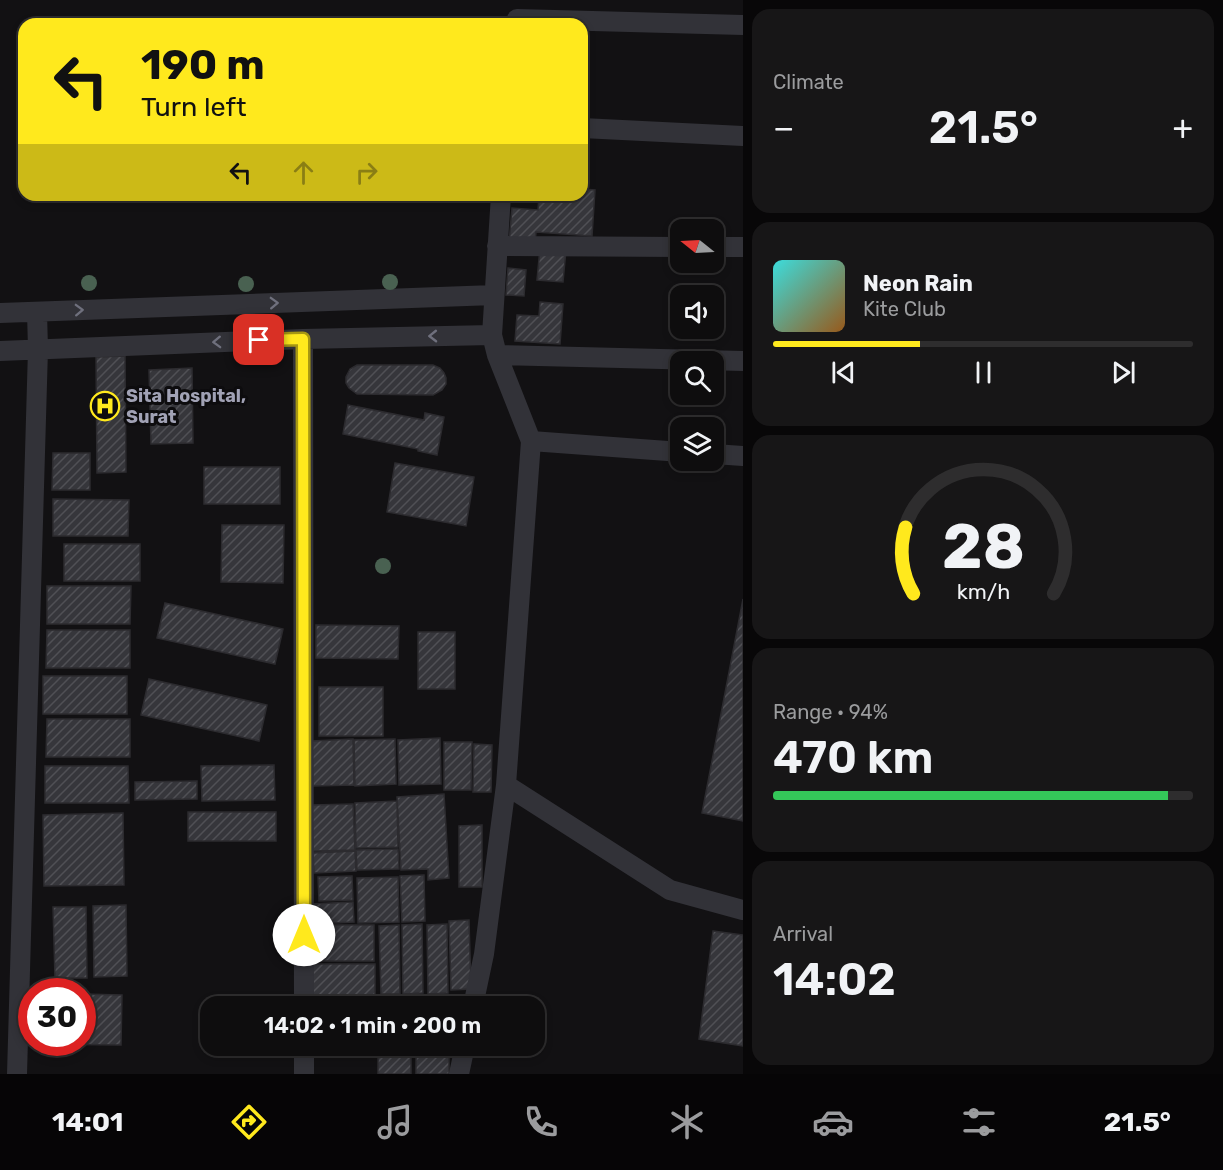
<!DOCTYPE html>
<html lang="en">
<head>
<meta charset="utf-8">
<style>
	:root { --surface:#0e0d0e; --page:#171617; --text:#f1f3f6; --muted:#9b9c9e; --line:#2e2d2e; --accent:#ffe91d }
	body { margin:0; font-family:Rubik,sans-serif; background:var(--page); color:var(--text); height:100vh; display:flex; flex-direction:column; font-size:22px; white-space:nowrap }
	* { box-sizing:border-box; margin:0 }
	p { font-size:20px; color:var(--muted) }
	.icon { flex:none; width:33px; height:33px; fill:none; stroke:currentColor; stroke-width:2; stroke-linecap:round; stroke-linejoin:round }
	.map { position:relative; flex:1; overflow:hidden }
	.side { display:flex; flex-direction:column; gap:9px; padding:9px; background:#080708; width:480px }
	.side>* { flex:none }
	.hud { position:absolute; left:18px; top:18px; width:570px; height:183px; border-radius:18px; box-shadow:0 3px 9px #0003,0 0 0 2px var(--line); background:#ffe91d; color:#111; overflow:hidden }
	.needle { width:39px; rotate:288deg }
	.tools { position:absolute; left:670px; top:219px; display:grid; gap:12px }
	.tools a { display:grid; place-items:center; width:54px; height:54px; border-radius:12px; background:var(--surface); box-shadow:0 3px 9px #0003,0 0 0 2px var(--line); font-size:30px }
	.speed { position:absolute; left:18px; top:978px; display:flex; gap:12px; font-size:30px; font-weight:700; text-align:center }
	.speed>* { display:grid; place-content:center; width:78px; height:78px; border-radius:50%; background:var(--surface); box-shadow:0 3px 9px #0003,0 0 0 2px var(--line); line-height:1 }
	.speed .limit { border:9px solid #d22; background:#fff; color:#111 }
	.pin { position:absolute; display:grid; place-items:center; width:51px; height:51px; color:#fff; margin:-26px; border-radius:12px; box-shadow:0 3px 9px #0006 }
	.me { position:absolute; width:66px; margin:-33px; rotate:0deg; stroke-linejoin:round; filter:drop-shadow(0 0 4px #0008) }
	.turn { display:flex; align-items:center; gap:21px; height:126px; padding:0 24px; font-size:27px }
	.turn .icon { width:78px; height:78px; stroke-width:2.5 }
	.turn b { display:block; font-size:42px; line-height:51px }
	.lanes { display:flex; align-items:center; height:57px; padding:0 24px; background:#0003; justify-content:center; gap:30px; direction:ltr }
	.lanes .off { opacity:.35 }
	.big { font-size:45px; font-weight:600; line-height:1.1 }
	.side .widget { flex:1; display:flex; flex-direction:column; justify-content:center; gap:9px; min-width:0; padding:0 21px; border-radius:18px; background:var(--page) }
	.side .dial { align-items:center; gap:0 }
	.dial svg { height:156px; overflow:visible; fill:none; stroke:var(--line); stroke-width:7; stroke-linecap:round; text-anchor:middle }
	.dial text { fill:var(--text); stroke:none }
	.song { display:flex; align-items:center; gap:18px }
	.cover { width:72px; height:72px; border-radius:9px; background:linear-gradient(135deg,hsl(180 70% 55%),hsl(30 70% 35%)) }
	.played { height:6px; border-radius:3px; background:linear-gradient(90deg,var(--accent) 35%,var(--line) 35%) }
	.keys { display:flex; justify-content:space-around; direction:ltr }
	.heat { display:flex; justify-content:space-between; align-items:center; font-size:33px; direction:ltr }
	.charge { height:9px; border-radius:4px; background:linear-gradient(90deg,#34c759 94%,var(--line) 0) }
	.trip { position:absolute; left:200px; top:996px; width:345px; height:60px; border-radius:18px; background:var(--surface); box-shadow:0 3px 9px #0003,0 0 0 2px var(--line); font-weight:600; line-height:60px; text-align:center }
	.tab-bar { display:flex; height:96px; justify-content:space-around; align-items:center; background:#060506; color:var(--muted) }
	.tab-bar .icon { width:42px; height:42px }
	.tab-bar .current { color:var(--accent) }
	.tab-bar b { font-size:27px; color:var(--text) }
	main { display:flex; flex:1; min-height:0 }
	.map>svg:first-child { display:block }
	.building { fill:url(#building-hatch); stroke:#2c2b2f; stroke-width:1.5 }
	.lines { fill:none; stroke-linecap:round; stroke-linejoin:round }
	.street { stroke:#323238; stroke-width:20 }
	.tree { fill:#496151 }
	.oneway { stroke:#6f707d }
	.route-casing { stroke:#a69713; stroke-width:15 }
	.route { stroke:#ffe91d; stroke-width:10 }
	.labels { text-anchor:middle; stroke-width:6; stroke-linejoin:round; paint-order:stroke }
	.poi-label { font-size:18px; font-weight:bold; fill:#a1a2b5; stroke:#0d0c0e; text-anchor:start }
</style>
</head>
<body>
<main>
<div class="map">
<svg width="743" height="1074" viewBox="0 0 743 1074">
	<defs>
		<pattern id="building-hatch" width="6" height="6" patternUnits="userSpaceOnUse" patternTransform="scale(1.5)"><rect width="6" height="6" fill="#36363b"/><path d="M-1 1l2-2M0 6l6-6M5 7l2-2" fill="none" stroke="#505055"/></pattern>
	</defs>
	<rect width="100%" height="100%" fill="#121113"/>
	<path class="building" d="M582,189L595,190L592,236L536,232L535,244L509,243L512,208L538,210L539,195L566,197L567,195H582Z
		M540,248L566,250L563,282L537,280Z
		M508,268L526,270L524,296L506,295Z
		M540,302L563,304L560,344L515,341L517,315L539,316Z
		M125,356L126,472L97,473L96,357Z
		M357,365H433L440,368L444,373L446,378V384L442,390L433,395L357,394L349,388L346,383V377L350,369Z
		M192,368L193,443L151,444L149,370Z
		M348,405L424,420L425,413L444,417L437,455L418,451V449L343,434Z
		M53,453H90V490H52Z
		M395,463L474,477L466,526L387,512Z
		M204,467H280V504H204Z
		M53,499L129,500L128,536H53Z
		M222,525H284L283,583L221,582Z
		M64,544H140V581H64Z
		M47,586H131L130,624H47Z
		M743,599V821L702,813Z
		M165,603L283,629L275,664L157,638Z
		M316,625L399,626L398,659L316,658Z
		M47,630H130V668H46Z
		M418,632H455V689H418Z
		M43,676H127V714H43Z
		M149,679L267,705L259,741L141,715Z
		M319,687H383V736H319Z
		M47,719H130V757H46Z
		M440,738L441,784L399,785L398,740Z
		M353,739L354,785L313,786L312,741Z
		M395,739L396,784L355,786L354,740Z
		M444,742H472L471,790H444Z
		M474,744L492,745L491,792H473Z
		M274,765L275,800L202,801L201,766Z
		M45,766H128L129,803H45Z
		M197,781V799L135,800V782Z
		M444,794L449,878L428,880V869L401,870L397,797Z
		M397,801L398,847L356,848L355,803Z
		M353,804L355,850L313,851L312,805Z
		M188,812H276V841H188Z
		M123,813L124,885L44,886L43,815Z
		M482,825V887H459V826Z
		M398,849L399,869L357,870L356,850Z
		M355,851L356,871L314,873L313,853Z
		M424,875L425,921L402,922L400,876Z
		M352,876L353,900L319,901L318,877Z
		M398,877L399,922L358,923L357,878Z
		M353,902L354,922L312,924L311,904Z
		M126,905L127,976L94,977L93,906Z
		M53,907H86L87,978H55Z
		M469,920L471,989L451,990L449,921Z
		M422,924L423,993L403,994L402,925Z
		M447,924L448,993L428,994L427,925Z
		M311,925H374V961H310Z
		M399,925L400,994H381L379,926Z
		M713,931L743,935V1046L699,1039Z
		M311,964H375V999H310Z
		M82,994L122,995L121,1045L34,1044V1042H82Z
		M310,1046H362V1049L310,1050Z
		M378,1046H411V1074H378Z
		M416,1046H449V1074H416Z"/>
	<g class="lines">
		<path class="street" d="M517,19L743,25
			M582,128L743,136
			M497,246L681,247
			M714,247H743
			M0,313L494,295
			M303,339L304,1006
			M0,351L303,339L492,335
			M497,355L743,361
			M531,441L681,452
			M714,454L743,456
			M506,785L670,890L743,910
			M473,1006L484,954L506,785L531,441L497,355L492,335L501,195
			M304,1046V1074
			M17,1074L38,349L37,312
			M459,1074L465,1046"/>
	</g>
	<g class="tree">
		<circle cx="390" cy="282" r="8"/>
		<circle cx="89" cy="283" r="8"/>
		<circle cx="246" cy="284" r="8"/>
		<circle cx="383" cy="566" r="8"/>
	</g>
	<defs><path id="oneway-chevron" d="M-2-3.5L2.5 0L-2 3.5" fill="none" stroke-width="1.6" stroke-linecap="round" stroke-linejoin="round" transform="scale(1.5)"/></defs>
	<g class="oneway">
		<use href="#oneway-chevron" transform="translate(274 303) rotate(-2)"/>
		<use href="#oneway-chevron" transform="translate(79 310) rotate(-2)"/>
		<use href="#oneway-chevron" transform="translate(433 336) rotate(179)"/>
		<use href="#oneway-chevron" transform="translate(217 342) rotate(178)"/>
	</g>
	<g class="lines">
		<g class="route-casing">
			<path id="route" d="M259,340L303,339L304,935"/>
		</g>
		<use href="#route" class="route"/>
	</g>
	<defs>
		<g id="hospital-ring" transform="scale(1.5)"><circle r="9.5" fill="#0d0c0e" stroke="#ffe91d" stroke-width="1.5"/><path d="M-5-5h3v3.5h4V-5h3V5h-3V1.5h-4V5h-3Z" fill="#ffe91d"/></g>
	</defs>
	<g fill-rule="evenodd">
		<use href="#hospital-ring" x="105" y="406"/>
	</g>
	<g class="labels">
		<g class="poi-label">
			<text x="126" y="402">Sita Hospital,<tspan x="126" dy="21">Surat</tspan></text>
		</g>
	</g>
</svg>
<div class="tools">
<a><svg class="needle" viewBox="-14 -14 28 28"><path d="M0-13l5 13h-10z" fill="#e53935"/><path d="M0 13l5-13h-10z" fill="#9b9c9e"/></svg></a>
<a><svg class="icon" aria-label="sound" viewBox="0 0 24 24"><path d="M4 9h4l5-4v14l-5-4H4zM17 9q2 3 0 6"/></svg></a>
<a><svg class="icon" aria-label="search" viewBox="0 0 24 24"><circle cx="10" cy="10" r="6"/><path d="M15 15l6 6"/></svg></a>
<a><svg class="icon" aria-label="layers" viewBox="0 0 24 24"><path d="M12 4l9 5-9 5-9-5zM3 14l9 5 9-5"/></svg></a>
</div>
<div class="speed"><div class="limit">30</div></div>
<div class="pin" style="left:259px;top:340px;background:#d93025"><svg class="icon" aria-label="arrive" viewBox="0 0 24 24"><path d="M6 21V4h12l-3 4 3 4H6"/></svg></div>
<svg class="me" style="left:304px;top:935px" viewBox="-20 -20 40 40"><circle r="19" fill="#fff"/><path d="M0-13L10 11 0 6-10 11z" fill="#ffe91d"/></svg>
<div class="trip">14:02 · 1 min · 200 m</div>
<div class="hud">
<div class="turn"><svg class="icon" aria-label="left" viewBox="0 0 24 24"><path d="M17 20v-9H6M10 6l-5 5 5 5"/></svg><div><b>190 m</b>Turn left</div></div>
<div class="lanes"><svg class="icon" aria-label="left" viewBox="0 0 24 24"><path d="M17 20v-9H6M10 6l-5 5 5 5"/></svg><svg class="icon off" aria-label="ahead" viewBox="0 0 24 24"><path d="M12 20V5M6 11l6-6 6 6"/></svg><svg class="icon off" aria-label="right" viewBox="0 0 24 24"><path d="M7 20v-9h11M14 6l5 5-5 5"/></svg></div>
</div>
</div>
<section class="side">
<div class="widget"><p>Climate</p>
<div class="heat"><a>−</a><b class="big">21.5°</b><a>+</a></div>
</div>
<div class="widget">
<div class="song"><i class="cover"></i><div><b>Neon Rain</b><p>Kite Club</p></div></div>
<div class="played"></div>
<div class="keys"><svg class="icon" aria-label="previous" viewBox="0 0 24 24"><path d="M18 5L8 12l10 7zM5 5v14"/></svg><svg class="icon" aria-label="pause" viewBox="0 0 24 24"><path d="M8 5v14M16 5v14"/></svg><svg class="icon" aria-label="next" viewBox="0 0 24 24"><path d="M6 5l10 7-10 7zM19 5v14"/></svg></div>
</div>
<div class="widget dial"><svg viewBox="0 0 100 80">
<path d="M14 69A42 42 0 1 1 86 69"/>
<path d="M14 69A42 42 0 0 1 10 35" stroke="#ffe91d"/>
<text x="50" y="56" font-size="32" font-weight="700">28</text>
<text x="50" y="72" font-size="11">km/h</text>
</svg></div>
<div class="widget"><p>Range · 94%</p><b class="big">470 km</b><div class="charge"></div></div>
<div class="widget"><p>Arrival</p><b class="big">14:02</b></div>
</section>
</main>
<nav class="tab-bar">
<b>14:01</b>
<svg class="icon current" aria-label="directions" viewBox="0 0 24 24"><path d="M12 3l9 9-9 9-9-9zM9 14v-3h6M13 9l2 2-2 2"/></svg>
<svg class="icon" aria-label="music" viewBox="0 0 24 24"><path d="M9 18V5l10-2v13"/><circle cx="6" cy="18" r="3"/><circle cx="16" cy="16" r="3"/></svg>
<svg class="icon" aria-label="phone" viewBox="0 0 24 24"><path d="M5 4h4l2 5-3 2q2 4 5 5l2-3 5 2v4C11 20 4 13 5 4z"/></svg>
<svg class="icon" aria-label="climate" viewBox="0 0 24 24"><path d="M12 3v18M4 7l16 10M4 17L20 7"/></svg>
<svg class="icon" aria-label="car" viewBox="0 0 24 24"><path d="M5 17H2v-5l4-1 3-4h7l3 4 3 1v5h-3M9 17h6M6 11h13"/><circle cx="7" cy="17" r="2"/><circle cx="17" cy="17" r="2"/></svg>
<svg class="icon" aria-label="filters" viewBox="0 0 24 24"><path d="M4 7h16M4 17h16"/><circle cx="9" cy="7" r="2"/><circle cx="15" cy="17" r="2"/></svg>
<b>21.5°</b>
</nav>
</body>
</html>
